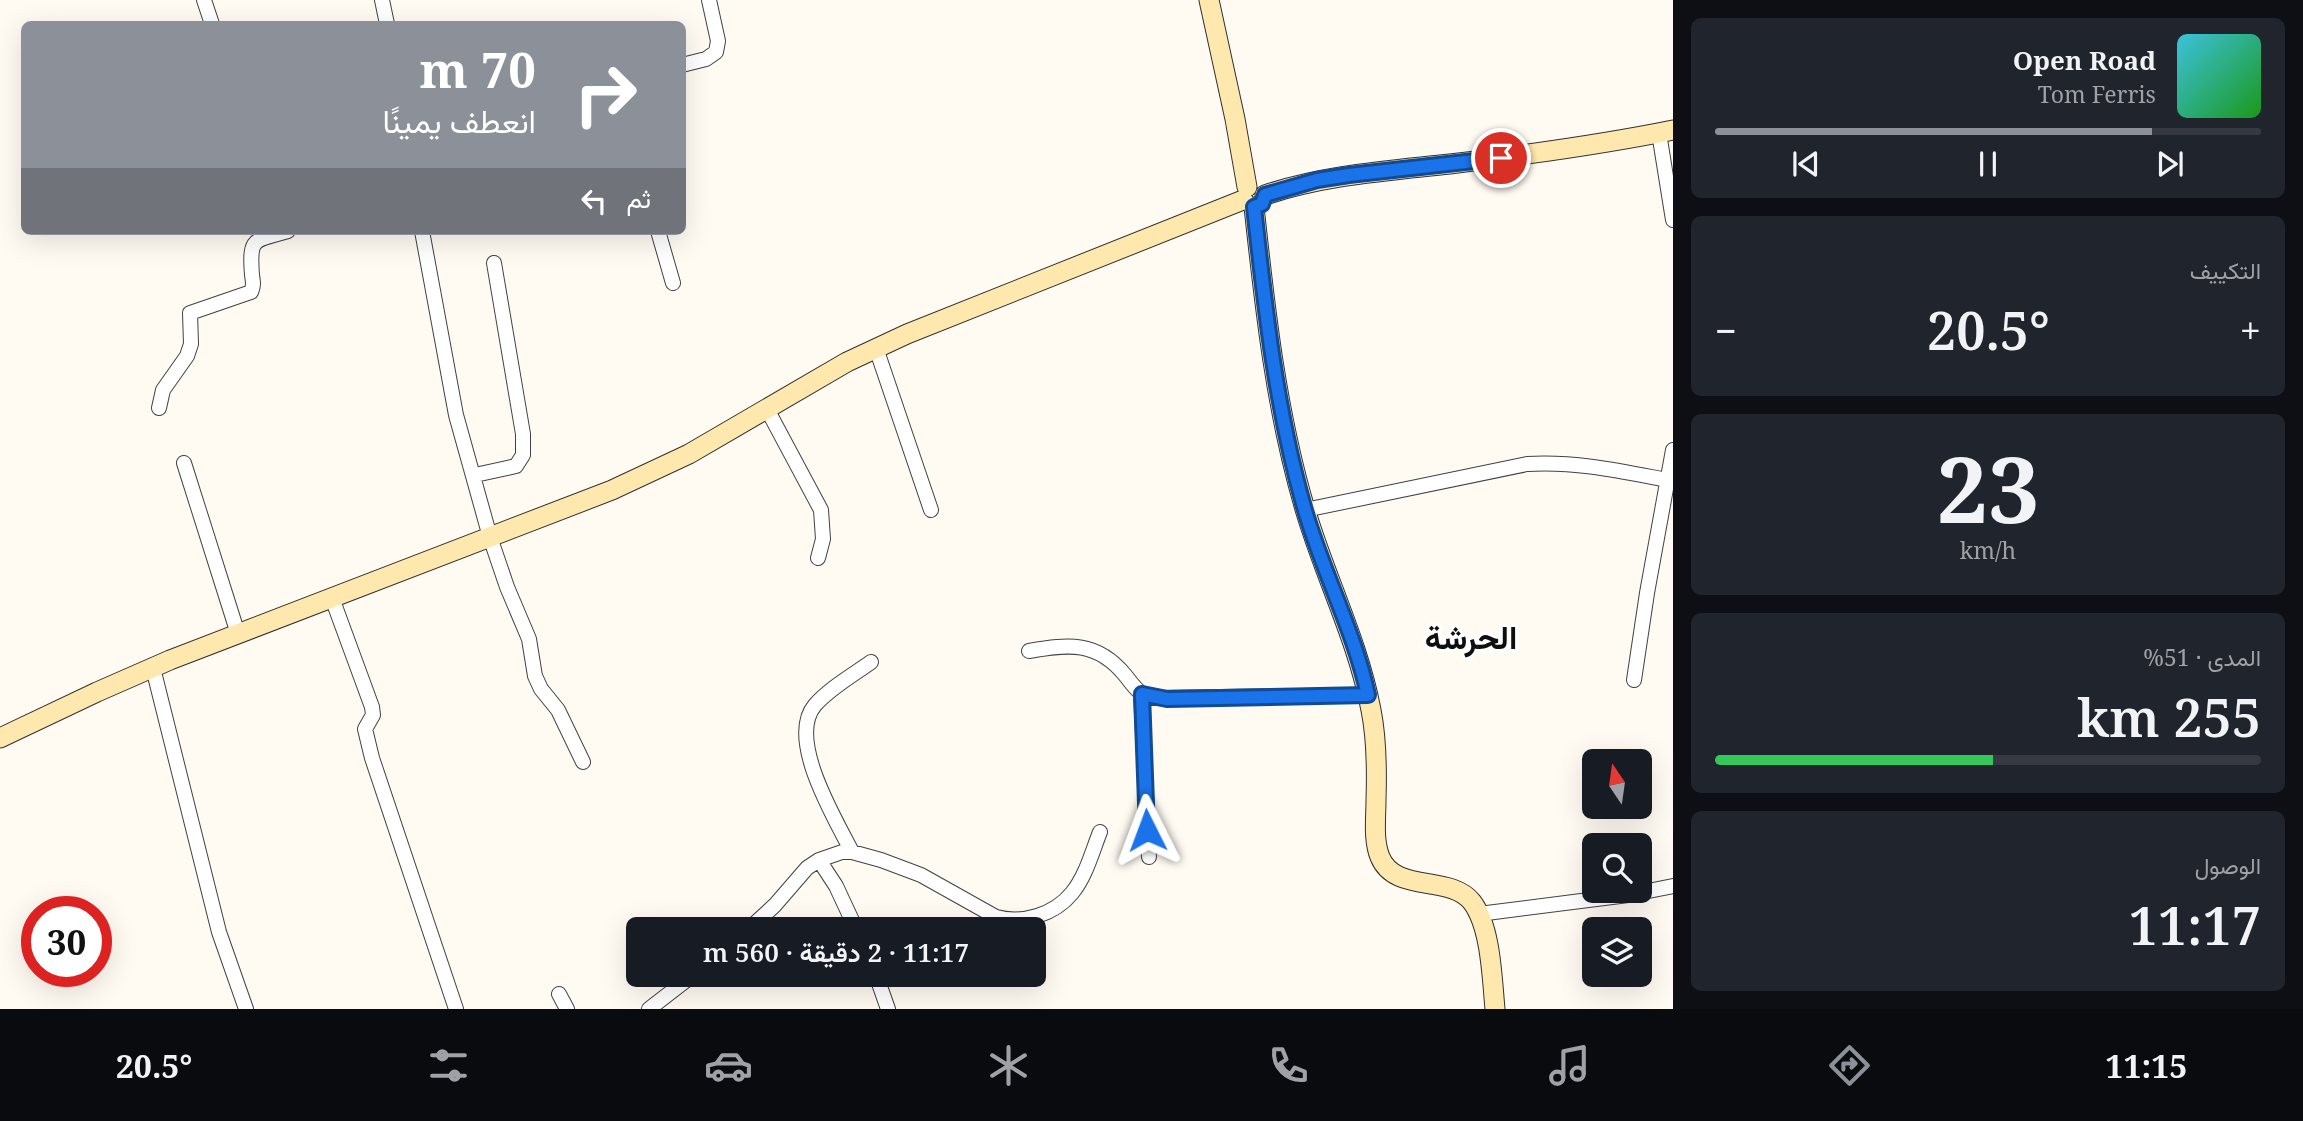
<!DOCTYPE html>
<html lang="ar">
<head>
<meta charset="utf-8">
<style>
	:root { --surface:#171b24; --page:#20242c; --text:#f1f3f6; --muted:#9ea1a6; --line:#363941; --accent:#8c9099 }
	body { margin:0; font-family:"Noto Serif",Vazirmatn,serif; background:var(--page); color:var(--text); direction:rtl; height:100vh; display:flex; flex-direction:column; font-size:26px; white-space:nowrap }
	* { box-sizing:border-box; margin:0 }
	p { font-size:23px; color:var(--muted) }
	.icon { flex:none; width:38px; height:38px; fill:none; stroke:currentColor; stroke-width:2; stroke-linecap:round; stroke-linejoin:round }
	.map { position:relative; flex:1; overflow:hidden; direction:ltr }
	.drawer { display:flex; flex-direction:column; gap:18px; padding:18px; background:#0d0f14; width:630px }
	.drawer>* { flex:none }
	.guide { position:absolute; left:21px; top:21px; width:665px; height:214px; border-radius:10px; box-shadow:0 7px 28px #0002; direction:rtl; background:#8c9099; color:#fff; overflow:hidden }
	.needle { width:46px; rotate:347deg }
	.buttons { position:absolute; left:1582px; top:749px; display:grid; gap:14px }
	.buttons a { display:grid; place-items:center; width:70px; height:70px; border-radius:10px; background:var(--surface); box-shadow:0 7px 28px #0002; font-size:35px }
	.speed { position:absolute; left:21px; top:896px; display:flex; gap:14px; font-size:35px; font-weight:700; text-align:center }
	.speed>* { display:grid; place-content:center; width:91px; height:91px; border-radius:50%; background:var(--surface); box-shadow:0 7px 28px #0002; line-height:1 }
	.speed .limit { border:10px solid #d22; background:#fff; color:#111 }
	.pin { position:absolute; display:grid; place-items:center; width:60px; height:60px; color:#fff; margin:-30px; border:4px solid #fff; border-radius:50%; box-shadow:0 2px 7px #0007 }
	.me { position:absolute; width:77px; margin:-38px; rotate:357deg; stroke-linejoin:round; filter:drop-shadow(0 0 5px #0008) }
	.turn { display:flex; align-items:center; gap:24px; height:147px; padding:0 35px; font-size:32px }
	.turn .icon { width:91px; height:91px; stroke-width:2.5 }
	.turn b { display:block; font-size:49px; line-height:60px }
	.then { display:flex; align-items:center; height:66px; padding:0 35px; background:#0003; gap:14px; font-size:26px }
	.big { font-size:52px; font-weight:600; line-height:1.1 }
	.drawer .card { flex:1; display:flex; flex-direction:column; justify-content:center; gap:10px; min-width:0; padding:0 24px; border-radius:10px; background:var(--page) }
	.drawer .dial { align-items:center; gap:0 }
	.dial b { font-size:91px; line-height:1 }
	.song { display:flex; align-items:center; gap:21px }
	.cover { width:84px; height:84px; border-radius:10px; background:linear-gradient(135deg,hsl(190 70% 55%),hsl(120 70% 35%)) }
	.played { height:7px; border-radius:4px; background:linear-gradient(90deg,var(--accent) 80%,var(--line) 80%) }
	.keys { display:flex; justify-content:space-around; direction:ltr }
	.heat { display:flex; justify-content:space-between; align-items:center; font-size:38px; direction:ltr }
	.charge { height:10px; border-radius:5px; background:linear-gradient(90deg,#34c759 51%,var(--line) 0) }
	.trip { position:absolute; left:626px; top:917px; width:420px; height:70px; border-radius:10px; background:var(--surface); box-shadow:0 7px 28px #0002; font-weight:600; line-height:70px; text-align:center; direction:rtl }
	.tabs { display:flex; height:112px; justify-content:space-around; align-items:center; background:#090b0e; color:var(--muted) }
	.tabs .icon { width:49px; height:49px }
	.tabs .active { color:var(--accent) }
	.tabs b { font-size:32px; color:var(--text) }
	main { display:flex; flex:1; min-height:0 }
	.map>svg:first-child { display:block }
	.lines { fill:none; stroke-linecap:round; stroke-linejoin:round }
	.street-casing { stroke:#424242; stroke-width:16 }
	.secondary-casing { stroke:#313131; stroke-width:21 }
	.street { stroke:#fff; stroke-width:14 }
	.secondary { stroke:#ffe8ad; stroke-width:19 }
	.route-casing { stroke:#114b97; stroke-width:18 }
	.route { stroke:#1a73e8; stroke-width:12 }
	.labels { text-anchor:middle; stroke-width:7; stroke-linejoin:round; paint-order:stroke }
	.district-label { font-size:32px; font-weight:bold; fill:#0f0f0f; stroke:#fff }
</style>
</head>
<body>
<main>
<section class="drawer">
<div class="card">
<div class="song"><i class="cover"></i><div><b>Open Road</b><p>Tom Ferris</p></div></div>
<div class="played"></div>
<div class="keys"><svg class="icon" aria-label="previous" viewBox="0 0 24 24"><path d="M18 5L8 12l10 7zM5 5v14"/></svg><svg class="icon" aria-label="pause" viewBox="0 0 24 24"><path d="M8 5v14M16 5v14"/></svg><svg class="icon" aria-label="next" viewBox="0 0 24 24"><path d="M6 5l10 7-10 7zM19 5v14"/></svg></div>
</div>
<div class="card"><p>التكييف</p>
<div class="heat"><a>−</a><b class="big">20.5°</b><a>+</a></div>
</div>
<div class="card dial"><b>23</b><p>km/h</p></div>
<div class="card"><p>المدى · 51%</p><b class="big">255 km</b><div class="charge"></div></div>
<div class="card"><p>الوصول</p><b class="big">11:17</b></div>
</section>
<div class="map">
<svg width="1673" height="1009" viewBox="0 0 1673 1009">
	<rect width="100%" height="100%" fill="#fffaf2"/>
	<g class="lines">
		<g class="street-casing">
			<path id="street" d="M204,0L212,24
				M382,0L387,24
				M682,65L706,59L716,52L718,41L709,0
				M1659,133L1673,220
				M422,231L456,415L490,537L507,587L529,639L535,676L541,689L558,710L583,762
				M658,231L673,283
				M876,348L931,510
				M159,408L163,390L187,356L191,344L190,313L251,292C254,285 253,282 252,275C249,236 254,241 288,231
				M767,409L821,510L823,539L818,558
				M184,463L238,634
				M475,475L516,466L523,455V434L494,263
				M1305,510L1527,464C1575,461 1620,471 1667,480
				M332,598L372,707L373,715L365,729L372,758L456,1009
				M1029,651C1069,644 1097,641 1125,675C1134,686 1139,696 1155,698L1368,695
				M153,668L219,932L246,1009
				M1634,680L1647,593L1673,450
				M1141,694L1149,857
				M852,852C836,820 786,739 815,705C830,688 853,675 871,662
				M819,860L836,886L856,929
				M1479,914L1628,895L1673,886
				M749,929L775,905L807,868L819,860L842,852H852L881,860L921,875L996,917C1023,924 1054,915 1072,893C1086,876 1092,852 1100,832
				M876,975L888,1009
				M559,994L567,1009
				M649,1009L693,975"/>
		</g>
		<g class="secondary-casing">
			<path id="secondary" d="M1209,0L1235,119L1247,187
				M1265,195C1325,175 1387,171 1450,164C1525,155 1599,145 1673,130
				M1254,207C1265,309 1276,411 1305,509C1325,577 1358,641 1371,710C1377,740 1377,770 1376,800C1376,818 1373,840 1380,857C1395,894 1450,874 1472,902C1491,927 1492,978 1495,1009
				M0,738L97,692L170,660L612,490L689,454L847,362L907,334L1243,200"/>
		</g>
		<use href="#street" class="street"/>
		<use href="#secondary" class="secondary"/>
	</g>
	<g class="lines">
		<g class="route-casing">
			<path id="route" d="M1147,830L1142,694L1167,699L1368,695C1354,630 1322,571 1304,507C1276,409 1265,308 1254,207L1262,204L1265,195L1317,180L1349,175L1501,158"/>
		</g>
		<use href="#route" class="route"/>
	</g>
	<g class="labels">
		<g class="district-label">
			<text x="1471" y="649">الحرشة</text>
		</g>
	</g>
</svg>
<div class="buttons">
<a><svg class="needle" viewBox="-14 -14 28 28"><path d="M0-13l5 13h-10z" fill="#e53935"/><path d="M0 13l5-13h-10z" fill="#9ea1a6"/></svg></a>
<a><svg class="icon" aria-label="search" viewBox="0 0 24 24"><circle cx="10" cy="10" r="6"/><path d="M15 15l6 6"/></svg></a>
<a><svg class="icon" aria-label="layers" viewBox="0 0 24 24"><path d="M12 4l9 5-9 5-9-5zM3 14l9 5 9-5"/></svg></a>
</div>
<div class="speed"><div class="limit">30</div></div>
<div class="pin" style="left:1501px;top:158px;background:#d93025"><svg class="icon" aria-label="arrive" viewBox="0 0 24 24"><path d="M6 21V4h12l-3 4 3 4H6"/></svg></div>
<svg class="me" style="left:1147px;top:830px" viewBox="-20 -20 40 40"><path d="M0-17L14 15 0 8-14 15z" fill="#1a73e8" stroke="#fff" stroke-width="4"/></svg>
<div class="trip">11:17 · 2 دقيقة · 560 m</div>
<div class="guide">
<div class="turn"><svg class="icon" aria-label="right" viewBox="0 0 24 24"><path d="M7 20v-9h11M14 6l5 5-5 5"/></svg><div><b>70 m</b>انعطف يمينًا</div></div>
<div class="then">ثم<svg class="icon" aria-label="left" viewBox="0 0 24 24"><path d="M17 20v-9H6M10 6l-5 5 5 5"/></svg></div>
</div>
</div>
</main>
<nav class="tabs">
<b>11:15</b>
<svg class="icon active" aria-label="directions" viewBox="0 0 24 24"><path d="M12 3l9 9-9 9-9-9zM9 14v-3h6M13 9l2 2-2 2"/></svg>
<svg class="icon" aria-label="music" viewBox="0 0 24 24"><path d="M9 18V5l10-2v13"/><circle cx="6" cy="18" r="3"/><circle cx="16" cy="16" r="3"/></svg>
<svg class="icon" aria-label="phone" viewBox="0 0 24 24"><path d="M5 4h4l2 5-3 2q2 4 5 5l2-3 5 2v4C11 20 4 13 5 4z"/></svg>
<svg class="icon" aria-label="climate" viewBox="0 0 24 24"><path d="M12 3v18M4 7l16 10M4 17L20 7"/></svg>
<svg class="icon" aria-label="car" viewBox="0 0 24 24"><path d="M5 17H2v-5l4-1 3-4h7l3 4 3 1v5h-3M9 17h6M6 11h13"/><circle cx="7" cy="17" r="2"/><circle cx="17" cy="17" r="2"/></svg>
<svg class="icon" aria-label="filters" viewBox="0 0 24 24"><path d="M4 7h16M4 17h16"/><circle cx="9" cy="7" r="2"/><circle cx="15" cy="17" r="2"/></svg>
<b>20.5°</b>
</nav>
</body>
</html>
